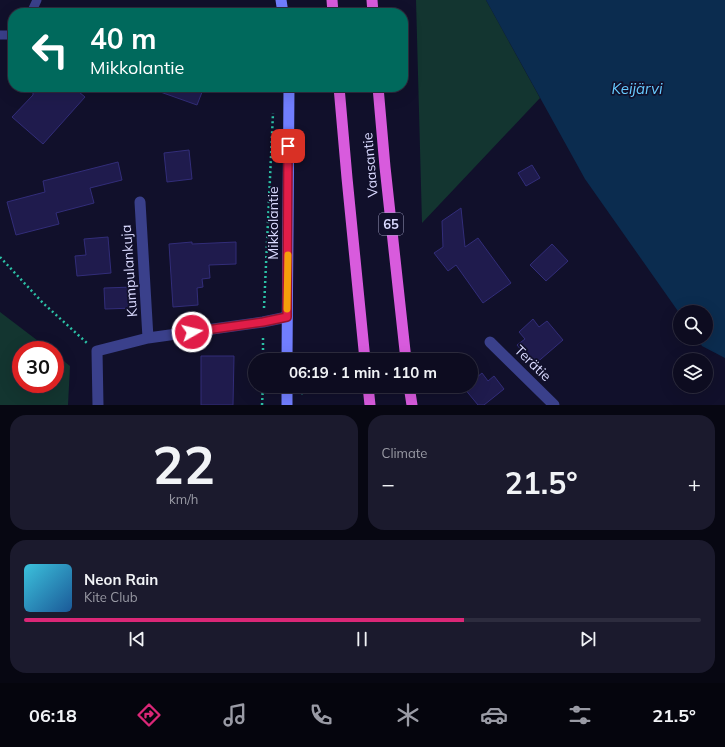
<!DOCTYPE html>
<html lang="en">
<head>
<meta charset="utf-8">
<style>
	:root { --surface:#0d0c20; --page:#1b1a2d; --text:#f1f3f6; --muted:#9a9ba5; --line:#2d2c3e; --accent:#db2777 }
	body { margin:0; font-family:Mulish,sans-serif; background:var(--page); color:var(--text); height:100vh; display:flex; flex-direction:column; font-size:15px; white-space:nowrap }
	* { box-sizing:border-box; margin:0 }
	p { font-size:13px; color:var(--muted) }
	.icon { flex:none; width:22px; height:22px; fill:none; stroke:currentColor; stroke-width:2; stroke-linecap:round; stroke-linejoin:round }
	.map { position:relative; height:405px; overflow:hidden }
	.details { display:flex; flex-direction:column; gap:10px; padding:10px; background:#070712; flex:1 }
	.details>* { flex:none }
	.guide { position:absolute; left:8px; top:8px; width:400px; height:84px; border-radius:16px; box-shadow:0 4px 16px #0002,0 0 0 1px var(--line); background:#00695c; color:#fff; overflow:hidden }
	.controls { position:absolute; left:673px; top:305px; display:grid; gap:8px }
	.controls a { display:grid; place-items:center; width:40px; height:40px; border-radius:50%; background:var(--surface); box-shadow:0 4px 16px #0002,0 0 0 1px var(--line); font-size:20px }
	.speed { position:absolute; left:12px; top:341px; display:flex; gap:8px; font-size:20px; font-weight:700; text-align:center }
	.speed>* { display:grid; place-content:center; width:52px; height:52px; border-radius:50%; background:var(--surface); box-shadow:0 4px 16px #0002,0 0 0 1px var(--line); line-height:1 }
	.speed .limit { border:6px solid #d22; background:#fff; color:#111 }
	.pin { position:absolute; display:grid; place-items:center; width:34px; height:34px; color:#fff; margin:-17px; border-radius:8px; box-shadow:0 2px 6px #0006 }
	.me { position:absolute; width:44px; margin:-22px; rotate:82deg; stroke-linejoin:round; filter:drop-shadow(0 0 3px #0008) }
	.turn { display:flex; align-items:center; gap:14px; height:84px; padding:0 16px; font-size:18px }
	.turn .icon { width:52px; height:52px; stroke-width:2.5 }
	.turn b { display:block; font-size:28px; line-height:34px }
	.big { font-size:30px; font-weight:700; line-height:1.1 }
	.details .card { flex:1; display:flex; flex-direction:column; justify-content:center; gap:6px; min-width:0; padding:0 14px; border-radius:16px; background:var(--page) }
	.details .dial { align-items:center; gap:0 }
	.dial b { font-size:52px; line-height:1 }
	.song { display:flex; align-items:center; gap:12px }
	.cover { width:48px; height:48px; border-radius:6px; background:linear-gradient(135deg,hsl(190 70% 55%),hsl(210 70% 35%)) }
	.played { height:4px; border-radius:2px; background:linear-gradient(90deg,var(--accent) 65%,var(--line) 65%) }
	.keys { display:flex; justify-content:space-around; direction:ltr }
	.heat { display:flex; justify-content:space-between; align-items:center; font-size:22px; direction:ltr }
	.details .tiles { flex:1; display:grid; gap:10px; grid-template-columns:1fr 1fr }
	.card:last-child { grid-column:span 2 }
	.trip { position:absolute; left:248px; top:353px; width:230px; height:40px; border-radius:20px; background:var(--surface); box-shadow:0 4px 16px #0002,0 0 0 1px var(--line); font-weight:700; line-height:40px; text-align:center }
	.tabs { display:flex; height:64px; justify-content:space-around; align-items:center; background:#05050d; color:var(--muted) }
	.tabs .icon { width:28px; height:28px }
	.tabs .active { color:var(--accent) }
	.tabs b { font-size:18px; color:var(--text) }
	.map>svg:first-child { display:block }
	.green { fill:#133530 }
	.water { fill:#0b2c4f }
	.building { fill:#1f1b4d; stroke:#322d79 }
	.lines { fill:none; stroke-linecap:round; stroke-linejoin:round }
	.path { stroke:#2cc1a6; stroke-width:2.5; stroke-dasharray:2 3; stroke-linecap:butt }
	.service { stroke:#3a408b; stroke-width:9 }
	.minor { stroke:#3a408b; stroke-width:11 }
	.secondary { stroke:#717eff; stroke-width:11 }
	.trunk { stroke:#d85bdd; stroke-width:11 }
	.route-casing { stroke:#92132f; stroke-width:10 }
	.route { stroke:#e11d48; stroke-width:7 }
	.slow { stroke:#f59e0b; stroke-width:7 }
	.labels { text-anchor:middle; stroke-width:3.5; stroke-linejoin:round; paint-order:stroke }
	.shield { fill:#11102b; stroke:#9e9dbf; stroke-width:1 }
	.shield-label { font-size:13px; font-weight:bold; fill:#dadaff }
	.street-label { font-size:14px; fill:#dadaff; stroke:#11102b }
	.water-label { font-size:15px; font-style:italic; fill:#68cbff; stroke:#11102b }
</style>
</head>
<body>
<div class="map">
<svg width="725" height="405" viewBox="0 0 725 405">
	<rect width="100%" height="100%" fill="#11102b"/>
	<path class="green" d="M416,0H486L540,98L422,223Z
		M0,312L50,350H21V384H55V354L70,366L68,405H0Z"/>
	<path class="water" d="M486,0H725V358L702,346L697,338H706V312H680V314L585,179Z"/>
	<path class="building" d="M33,87H73L85,97L43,144L12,117L33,95Z
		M152,87H204L197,105L152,89Z
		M189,150L192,179L167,182L164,153Z
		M118,162L122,180L90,188L94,203L56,213L59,224L16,235L7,202L45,192L43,181Z
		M532,165L540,178L526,186L518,173Z
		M461,208L465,247L478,238L511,283L483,303L456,265L448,271L434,253L443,247L442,221Z
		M108,237L111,273L77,276L75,256L86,255L84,239Z
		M192,242V244L236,242V264L209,265L210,278L202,279L203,287L197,288L198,305L173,307L169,244Z
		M552,244L568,261L546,281L530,265Z
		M134,287L135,308L105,309L104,288Z
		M533,319L539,327L547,321L563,340L534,365L517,345L525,339L519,332Z
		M201,356H234L233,405H201Z
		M482,373L488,381L494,376L504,389L484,405H478L464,388L467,386H471V382Z"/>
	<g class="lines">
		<path class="path" d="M0,257L43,303L87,343
			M264,308L273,113
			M263,360V337
			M262,391H274
			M301,393H305V386
			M262,405L263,386"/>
		<path class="service" d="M31,13L37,0
			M0,35H13"/>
		<path class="minor" d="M140,202L148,338
			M490,342L554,405
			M98,405L97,351L148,338L263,322L287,317"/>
		<path class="secondary" d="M281,0L283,13
			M287,360L289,87
			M287,405V386"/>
		<path class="trunk" d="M332,0L333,13
			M372,0L373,13
			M339,87L347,178L365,360
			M378,87L385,167L406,360
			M368,386L370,405
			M409,386L412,405"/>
	</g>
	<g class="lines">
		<g class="route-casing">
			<path id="route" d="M192,332L263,322L287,317L288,146"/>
		</g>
		<use href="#route" class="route"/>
		<path class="slow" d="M287,309L288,255"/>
	</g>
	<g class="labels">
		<rect class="shield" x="379" y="213" width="24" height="22" rx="3"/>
		<g class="shield-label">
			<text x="391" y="229">65</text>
		</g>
		<g class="street-label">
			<text transform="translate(370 165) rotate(-95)" y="5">Vaasantie</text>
			<text transform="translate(273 223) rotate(-90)" y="5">Mikkolantie</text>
			<text transform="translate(129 271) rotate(-94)" y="5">Kumpulankuja</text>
			<text transform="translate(533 363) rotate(44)" y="5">Terätie</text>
		</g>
		<g class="water-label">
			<text x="637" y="94">Keijärvi</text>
		</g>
	</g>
</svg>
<div class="controls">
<a><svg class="icon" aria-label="search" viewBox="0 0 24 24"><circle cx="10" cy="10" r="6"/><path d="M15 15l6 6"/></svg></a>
<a><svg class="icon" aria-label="layers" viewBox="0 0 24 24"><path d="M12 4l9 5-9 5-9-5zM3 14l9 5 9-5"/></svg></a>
</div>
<div class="speed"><div class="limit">30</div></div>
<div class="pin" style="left:288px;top:146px;background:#d93025"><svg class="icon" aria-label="arrive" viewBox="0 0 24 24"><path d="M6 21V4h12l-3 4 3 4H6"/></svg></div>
<svg class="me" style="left:192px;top:332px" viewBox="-20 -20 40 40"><circle r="17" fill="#e11d48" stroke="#fff" stroke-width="3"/><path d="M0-11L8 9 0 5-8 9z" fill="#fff"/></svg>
<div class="trip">06:19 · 1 min · 110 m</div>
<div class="guide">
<div class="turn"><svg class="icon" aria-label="left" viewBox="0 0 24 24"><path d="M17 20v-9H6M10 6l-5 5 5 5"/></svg><div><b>40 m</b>Mikkolantie</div></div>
</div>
</div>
<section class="details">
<div class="tiles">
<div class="card dial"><b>22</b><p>km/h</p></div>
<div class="card"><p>Climate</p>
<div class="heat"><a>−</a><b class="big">21.5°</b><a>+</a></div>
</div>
<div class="card">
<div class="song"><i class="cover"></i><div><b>Neon Rain</b><p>Kite Club</p></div></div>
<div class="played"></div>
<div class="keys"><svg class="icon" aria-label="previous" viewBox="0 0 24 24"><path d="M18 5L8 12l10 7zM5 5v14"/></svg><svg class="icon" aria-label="pause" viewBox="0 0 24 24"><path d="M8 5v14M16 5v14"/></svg><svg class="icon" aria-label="next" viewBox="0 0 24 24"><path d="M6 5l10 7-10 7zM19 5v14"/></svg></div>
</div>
</div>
</section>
<nav class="tabs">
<b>06:18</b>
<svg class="icon active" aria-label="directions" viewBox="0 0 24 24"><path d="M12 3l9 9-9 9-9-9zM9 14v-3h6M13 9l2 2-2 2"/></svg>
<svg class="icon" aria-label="music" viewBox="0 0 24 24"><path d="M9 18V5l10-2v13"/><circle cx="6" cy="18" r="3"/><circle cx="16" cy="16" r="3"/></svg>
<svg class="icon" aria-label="phone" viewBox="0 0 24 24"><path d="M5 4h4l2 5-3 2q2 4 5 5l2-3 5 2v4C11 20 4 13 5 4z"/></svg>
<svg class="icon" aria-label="climate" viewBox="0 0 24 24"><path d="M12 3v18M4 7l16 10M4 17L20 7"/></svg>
<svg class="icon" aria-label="car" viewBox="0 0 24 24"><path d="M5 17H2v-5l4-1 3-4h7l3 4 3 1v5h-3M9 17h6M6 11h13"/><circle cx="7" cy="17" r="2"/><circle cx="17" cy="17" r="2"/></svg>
<svg class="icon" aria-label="filters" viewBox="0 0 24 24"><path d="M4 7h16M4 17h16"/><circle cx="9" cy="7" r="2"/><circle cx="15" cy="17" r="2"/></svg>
<b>21.5°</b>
</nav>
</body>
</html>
